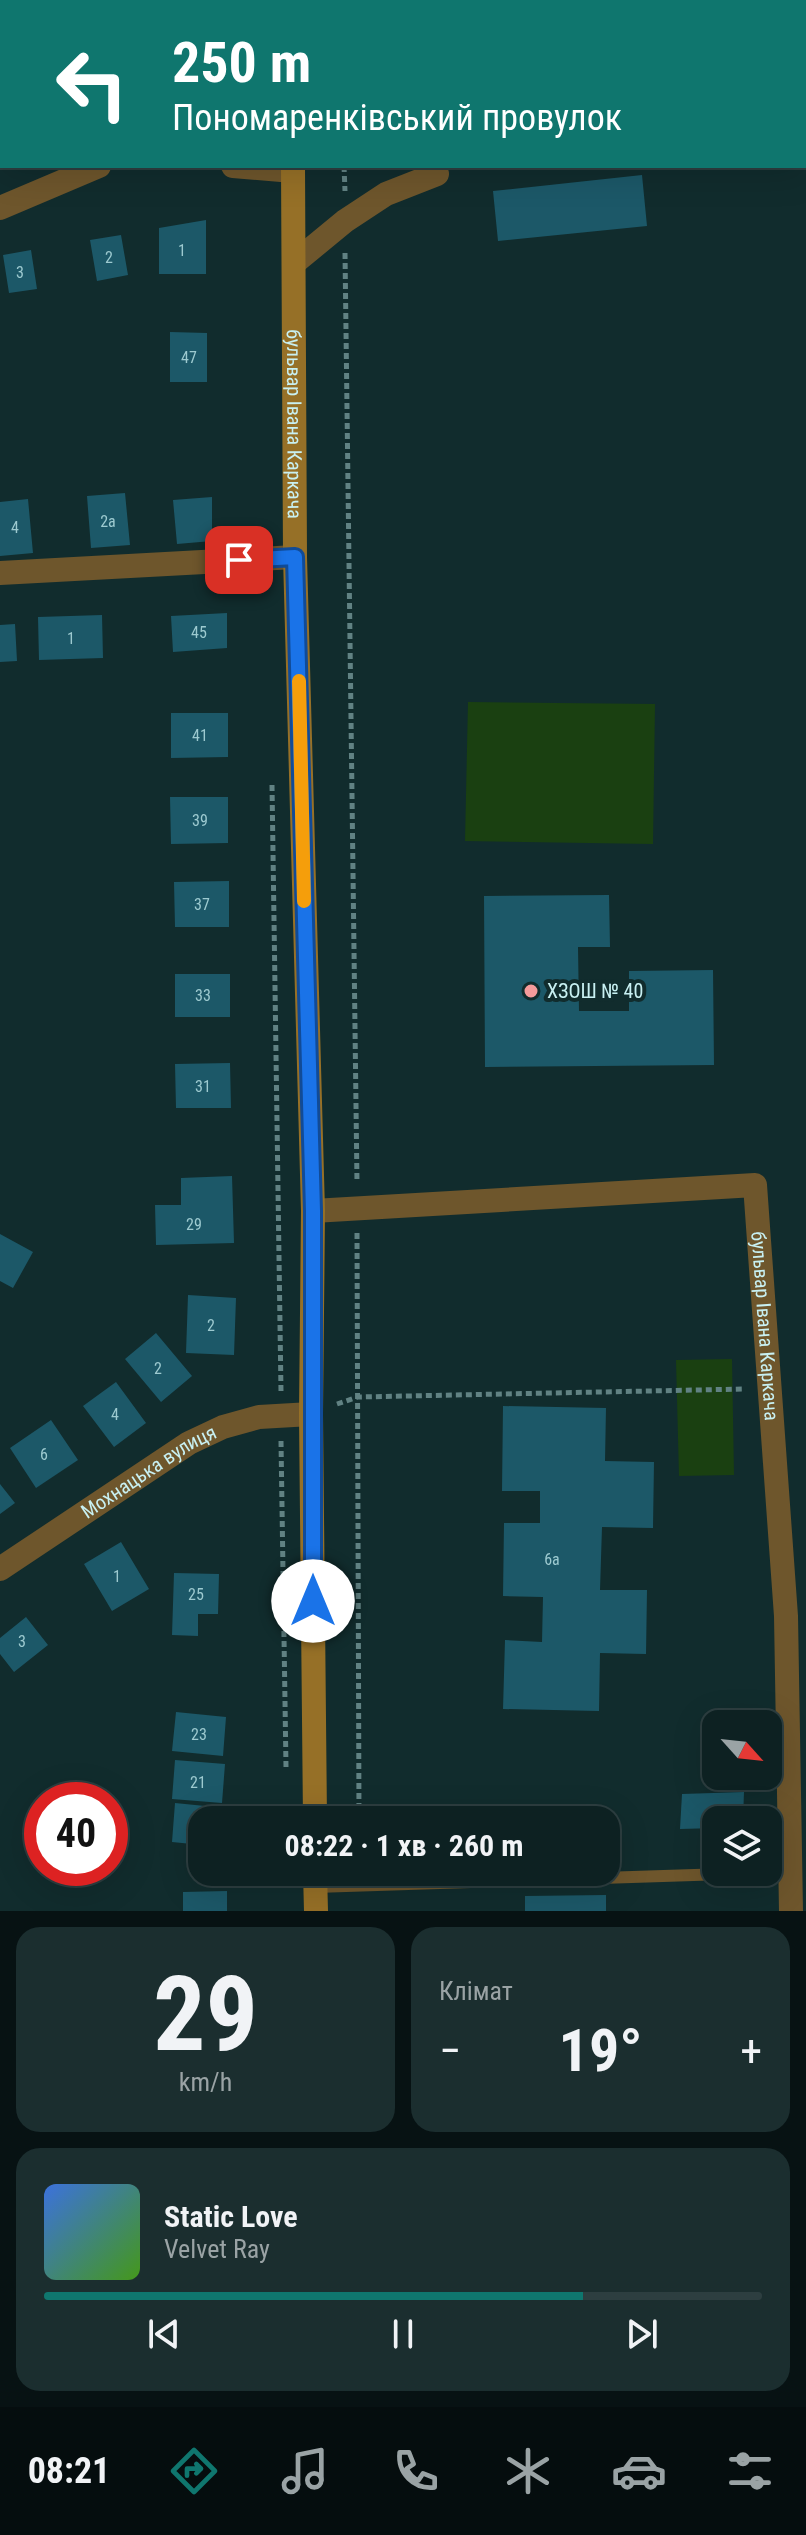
<!DOCTYPE html>
<html lang="uk">
<head>
<meta charset="utf-8">
<style>
	:root { --surface:#0d2122; --page:#1b2e2f; --text:#f1f3f6; --muted:#9aa3a5; --line:#2d3e40; --accent:#0f766e }
	body { margin:0; font-family:"Roboto Condensed",sans-serif; background:var(--page); color:var(--text); height:100vh; display:flex; flex-direction:column; font-size:30px; white-space:nowrap }
	* { box-sizing:border-box; margin:0 }
	p { font-size:26px; color:var(--muted) }
	.icon { flex:none; width:44px; height:44px; fill:none; stroke:currentColor; stroke-width:2; stroke-linecap:round; stroke-linejoin:round }
	.map { position:relative; height:1911px; overflow:hidden }
	.drawer { display:flex; flex-direction:column; gap:16px; padding:16px; background:#071213; flex:1 }
	.drawer>* { flex:none }
	.guide { position:absolute; left:0px; top:0px; width:806px; height:168px; box-shadow:0 8px 32px #0002,0 0 0 2px var(--line); background:#0f766e; color:#fff; overflow:hidden }
	.needle { width:52px; rotate:117deg }
	.fabs { position:absolute; left:702px; top:1710px; display:grid; gap:16px }
	.fabs a { display:grid; place-items:center; width:80px; height:80px; border-radius:16px; background:var(--surface); box-shadow:0 8px 32px #0002,0 0 0 2px var(--line); font-size:40px }
	.speed { position:absolute; left:24px; top:1782px; display:flex; gap:16px; font-size:40px; font-weight:700; text-align:center }
	.speed>* { display:grid; place-content:center; width:104px; height:104px; border-radius:50%; background:var(--surface); box-shadow:0 8px 32px #0002,0 0 0 2px var(--line); line-height:1 }
	.speed .limit { border:12px solid #d22; background:#fff; color:#111 }
	.pin { position:absolute; display:grid; place-items:center; width:68px; height:68px; color:#fff; margin:-34px; border-radius:16px; box-shadow:0 4px 12px #0006 }
	.me { position:absolute; width:88px; margin:-44px; rotate:0deg; stroke-linejoin:round; filter:drop-shadow(0 0 6px #0008) }
	.turn { display:flex; align-items:center; gap:28px; height:168px; padding:0 40px; font-size:36px }
	.turn .icon { width:104px; height:104px; stroke-width:2.5 }
	.turn b { display:block; font-size:56px; line-height:68px }
	.big { font-size:60px; font-weight:700; line-height:1.1 }
	.drawer .card { flex:1; display:flex; flex-direction:column; justify-content:center; gap:12px; min-width:0; padding:0 28px; border-radius:24px; background:var(--page) }
	.drawer .dial { align-items:center; gap:0 }
	.dial b { font-size:104px; line-height:1 }
	.song { display:flex; align-items:center; gap:24px }
	.cover { width:96px; height:96px; border-radius:12px; background:linear-gradient(135deg,hsl(220 70% 55%),hsl(100 70% 35%)) }
	.played { height:8px; border-radius:4px; background:linear-gradient(90deg,var(--accent) 75%,var(--line) 75%) }
	.keys { display:flex; justify-content:space-around; direction:ltr }
	.heat { display:flex; justify-content:space-between; align-items:center; font-size:44px; direction:ltr }
	.drawer .tiles { flex:1; display:grid; gap:16px; grid-template-columns:1fr 1fr }
	.card:last-child { grid-column:span 2 }
	.trip { position:absolute; left:188px; top:1806px; width:432px; height:80px; border-radius:24px; background:var(--surface); box-shadow:0 8px 32px #0002,0 0 0 2px var(--line); font-weight:700; line-height:80px; text-align:center }
	.dock { display:flex; height:128px; justify-content:space-around; align-items:center; background:#050d0e; color:var(--muted) }
	.dock .icon { width:56px; height:56px }
	.dock .on { color:var(--accent) }
	.dock b { font-size:36px; color:var(--text) }
	.map>svg:first-child { display:block }
	.green { fill:#1a4011 }
	.building { fill:#1c5868 }
	.lines { fill:none; stroke-linecap:round; stroke-linejoin:round }
	.path { stroke:#618283; stroke-width:5; stroke-dasharray:6 4; stroke-linecap:butt }
	.lane { stroke:#6e562c; stroke-width:12 }
	.street { stroke:#6e562c; stroke-width:24 }
	.secondary { stroke:#967027; stroke-width:24 }
	.route-casing { stroke:#114b97; stroke-width:20 }
	.route { stroke:#1a73e8; stroke-width:14 }
	.slow { stroke:#f59e0b; stroke-width:14 }
	.poi-dot { fill:#f59b9b; stroke:#112c2d; stroke-width:3 }
	.labels { text-anchor:middle; stroke-width:8; stroke-linejoin:round; paint-order:stroke }
	.number-label { font-size:16px; fill:#9dcad0 }
	.street-label { font-size:20px; fill:#c8f0f2; stroke:#112c2d }
	.poi-label { font-size:20px; fill:#c8f0f2; stroke:#112c2d; text-anchor:start }
</style>
</head>
<body>
<div class="map">
<svg width="806" height="1911" viewBox="0 0 806 1911">
	<rect width="100%" height="100%" fill="#112c2d"/>
	<path class="green" d="M468,702L655,704L653,844L465,841Z
		M732,1359L734,1475L679,1476L676,1360Z"/>
	<path class="building" d="M642,175L647,226L498,241L493,191Z
		M206,220V274H159V228Z
		M121,235L128,275L97,281L90,240Z
		M31,250L37,289L9,293L3,255Z
		M170,332L207,333V382H170Z
		M125,493L130,545L91,548L87,496Z
		M212,497V541L177,544L173,500Z
		M28,499L33,553L0,556V502Z
		M227,613V648L173,652L171,616Z
		M102,615L103,658L39,660L38,617Z
		M15,624L17,661L0,662V625Z
		M171,713H228V757L171,758Z
		M170,797H228V843L171,844Z
		M229,881V927H175L174,882Z
		M609,895L610,947H578L579,1011H629V971L713,970L714,1065L485,1067L484,896Z
		M175,974H230V1017H175Z
		M230,1063L231,1108H176L175,1064Z
		M232,1176L234,1243L156,1245L155,1205H181V1178Z
		M0,1234L33,1252L13,1288L0,1281Z
		M188,1295L236,1298L234,1355L186,1353Z
		M156,1333L192,1376L161,1402L125,1359Z
		M116,1382L146,1423L114,1447L83,1406Z
		M503,1406L606,1408L605,1461L654,1462L653,1528L602,1527L600,1590H647L646,1654L600,1653L599,1711L503,1709L505,1640L542,1642L543,1597L503,1596L504,1523H540V1491H502Z
		M51,1420L78,1460L36,1488L10,1448Z
		M0,1484L15,1503L0,1514Z
		M121,1542L149,1589L112,1611L84,1564Z
		M174,1573L219,1574L218,1614H198V1636L172,1635Z
		M26,1617L48,1645L14,1672L0,1654V1638Z
		M176,1712L226,1717L223,1756L172,1751Z
		M175,1760L225,1764L222,1803L172,1799Z
		M744,1792L743,1820H716V1828L680,1829L682,1794Z
		M175,1803L225,1808L224,1820H202V1845L172,1842Z
		M227,1891V1911H183V1892Z
		M606,1895V1911H525V1896Z"/>
	<g class="lines">
		<path class="path" d="M342,0V2
			M271,2L272,0
			M344,166L345,191
			M345,253L357,1183
			M272,785L281,1391
			M357,1233L359,1820
			M337,1404L358,1397L745,1389
			M281,1441L286,1767"/>
		<path class="lane" d="M315,1887L791,1872"/>
		<g class="street">
			<path d="M10,2L15,0"/>
			<path d="M233,166L293,171"/>
			<path d="M0,208L99,166"/>
			<path d="M294,263L345,221L386,194L437,174"/>
			<path d="M0,573L295,557"/>
			<path id="s1" d="M313,1211L755,1185L786,1616L791,1911"/>
			<path id="s2" d="M0,1569L189,1443L223,1427L259,1417L311,1414"/>
		</g>
		<g class="secondary">
			<path d="M303,2V0"/>
			<path id="s3" d="M293,166L295,557L313,1211L311,1414L315,1820"/>
			<path d="M315,1872L316,1911"/>
		</g>
	</g>
	<g class="lines">
		<g class="route-casing">
			<path id="route" d="M239,560L295,557L313,1211V1601"/>
		</g>
		<use href="#route" class="route"/>
		<path class="slow" d="M299,681L304,901"/>
	</g>
	<circle class="poi-dot" cx="531" cy="991" r="8"/>
	<g class="labels">
		<g class="number-label">
			<text x="182" y="256">1</text>
			<text x="109" y="263">2</text>
			<text x="20" y="278">3</text>
			<text x="189" y="363">47</text>
			<text x="108" y="527">2а</text>
			<text x="15" y="533">4</text>
			<text x="199" y="638">45</text>
			<text x="71" y="644">1</text>
			<text x="200" y="741">41</text>
			<text x="200" y="826">39</text>
			<text x="202" y="910">37</text>
			<text x="203" y="1001">33</text>
			<text x="203" y="1092">31</text>
			<text x="194" y="1230">29</text>
			<text x="211" y="1331">2</text>
			<text x="158" y="1374">2</text>
			<text x="115" y="1420">4</text>
			<text x="44" y="1460">6</text>
			<text x="552" y="1565">6а</text>
			<text x="117" y="1582">1</text>
			<text x="196" y="1600">25</text>
			<text x="22" y="1647">3</text>
			<text x="199" y="1740">23</text>
			<text x="198" y="1788">21</text>
		</g>
		<g class="street-label">
			<text dy="7" stroke="none"><textPath href="#s3" startOffset="258">бульвар Івана Каркача</textPath></text>
			<text dy="7" stroke="none"><textPath href="#s1" startOffset="584">бульвар Івана Каркача</textPath></text>
			<text dy="7" stroke="none"><textPath href="#s2" startOffset="178">Мохнацька вулиця</textPath></text>
		</g>
		<g class="poi-label">
			<text x="547" y="998">ХЗОШ № 40</text>
		</g>
	</g>
</svg>
<div class="fabs">
<a><svg class="needle" viewBox="-14 -14 28 28"><path d="M0-13l5 13h-10z" fill="#e53935"/><path d="M0 13l5-13h-10z" fill="#9aa3a5"/></svg></a>
<a><svg class="icon" aria-label="layers" viewBox="0 0 24 24"><path d="M12 4l9 5-9 5-9-5zM3 14l9 5 9-5"/></svg></a>
</div>
<div class="speed"><div class="limit">40</div></div>
<div class="pin" style="left:239px;top:560px;background:#d93025"><svg class="icon" aria-label="arrive" viewBox="0 0 24 24"><path d="M6 21V4h12l-3 4 3 4H6"/></svg></div>
<svg class="me" style="left:313px;top:1601px" viewBox="-20 -20 40 40"><circle r="19" fill="#fff"/><path d="M0-13L10 11 0 6-10 11z" fill="#1a73e8"/></svg>
<div class="trip">08:22 · 1 хв · 260 m</div>
<div class="guide">
<div class="turn"><svg class="icon" aria-label="left" viewBox="0 0 24 24"><path d="M17 20v-9H6M10 6l-5 5 5 5"/></svg><div><b>250 m</b>Пономаренківський провулок</div></div>
</div>
</div>
<section class="drawer">
<div class="tiles">
<div class="card dial"><b>29</b><p>km/h</p></div>
<div class="card"><p>Клімат</p>
<div class="heat"><a>−</a><b class="big">19°</b><a>+</a></div>
</div>
<div class="card">
<div class="song"><i class="cover"></i><div><b>Static Love</b><p>Velvet Ray</p></div></div>
<div class="played"></div>
<div class="keys"><svg class="icon" aria-label="previous" viewBox="0 0 24 24"><path d="M18 5L8 12l10 7zM5 5v14"/></svg><svg class="icon" aria-label="pause" viewBox="0 0 24 24"><path d="M8 5v14M16 5v14"/></svg><svg class="icon" aria-label="next" viewBox="0 0 24 24"><path d="M6 5l10 7-10 7zM19 5v14"/></svg></div>
</div>
</div>
</section>
<nav class="dock">
<b>08:21</b>
<svg class="icon on" aria-label="directions" viewBox="0 0 24 24"><path d="M12 3l9 9-9 9-9-9zM9 14v-3h6M13 9l2 2-2 2"/></svg>
<svg class="icon" aria-label="music" viewBox="0 0 24 24"><path d="M9 18V5l10-2v13"/><circle cx="6" cy="18" r="3"/><circle cx="16" cy="16" r="3"/></svg>
<svg class="icon" aria-label="phone" viewBox="0 0 24 24"><path d="M5 4h4l2 5-3 2q2 4 5 5l2-3 5 2v4C11 20 4 13 5 4z"/></svg>
<svg class="icon" aria-label="climate" viewBox="0 0 24 24"><path d="M12 3v18M4 7l16 10M4 17L20 7"/></svg>
<svg class="icon" aria-label="car" viewBox="0 0 24 24"><path d="M5 17H2v-5l4-1 3-4h7l3 4 3 1v5h-3M9 17h6M6 11h13"/><circle cx="7" cy="17" r="2"/><circle cx="17" cy="17" r="2"/></svg>
<svg class="icon" aria-label="filters" viewBox="0 0 24 24"><path d="M4 7h16M4 17h16"/><circle cx="9" cy="7" r="2"/><circle cx="15" cy="17" r="2"/></svg>
</nav>
</body>
</html>
